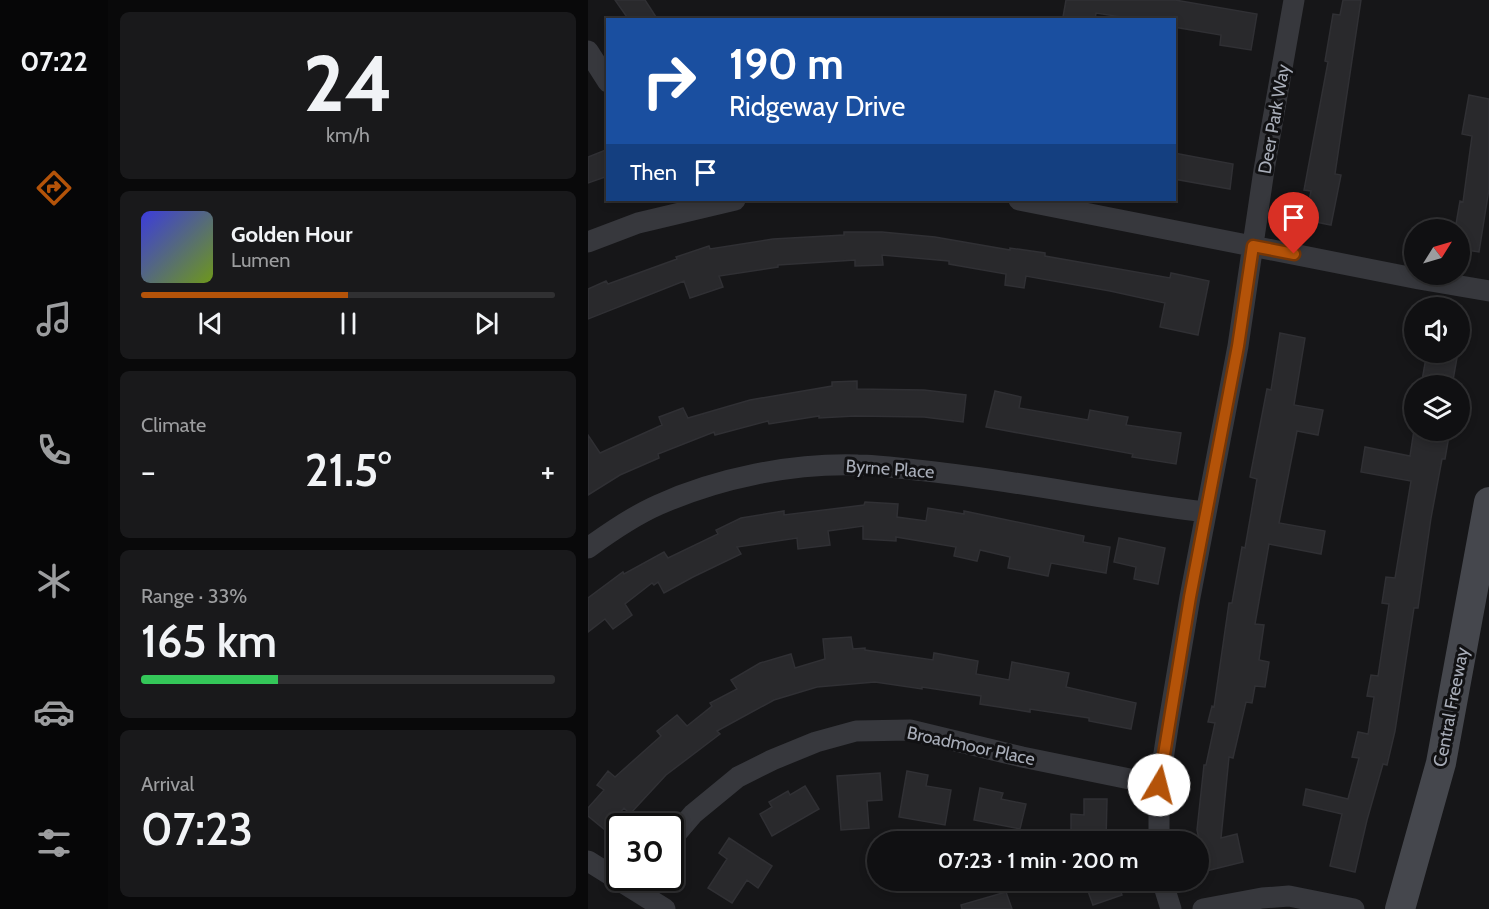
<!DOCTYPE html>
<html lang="en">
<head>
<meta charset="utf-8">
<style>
	:root { --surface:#101012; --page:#19191b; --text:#f1f3f6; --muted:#9c9d9f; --line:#303032; --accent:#b45309 }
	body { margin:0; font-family:Cabin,sans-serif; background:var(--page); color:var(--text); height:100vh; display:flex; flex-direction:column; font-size:22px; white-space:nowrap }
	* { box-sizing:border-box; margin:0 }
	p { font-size:20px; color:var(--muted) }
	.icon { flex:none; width:33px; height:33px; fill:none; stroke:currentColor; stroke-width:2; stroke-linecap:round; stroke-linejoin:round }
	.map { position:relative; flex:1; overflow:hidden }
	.side { display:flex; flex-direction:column; gap:12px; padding:12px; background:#09090a; width:480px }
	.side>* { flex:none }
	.hud { position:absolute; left:18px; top:18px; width:570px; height:183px; border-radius:0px; box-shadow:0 3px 9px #0003,0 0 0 2px var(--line); background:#1a4fa0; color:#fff; overflow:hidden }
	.needle { width:39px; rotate:53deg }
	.tools { position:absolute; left:816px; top:219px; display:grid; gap:12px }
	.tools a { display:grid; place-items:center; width:66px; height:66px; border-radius:50%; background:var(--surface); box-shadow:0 3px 9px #0003,0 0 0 2px var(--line); font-size:30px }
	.speed { position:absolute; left:18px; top:813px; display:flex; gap:12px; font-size:30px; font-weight:700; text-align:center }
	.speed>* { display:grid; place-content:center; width:78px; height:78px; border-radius:50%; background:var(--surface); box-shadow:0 3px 9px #0003,0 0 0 2px var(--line); line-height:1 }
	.speed .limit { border:3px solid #111; border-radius:9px; background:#fff; color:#111 }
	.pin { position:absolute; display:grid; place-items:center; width:51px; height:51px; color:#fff; margin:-62px -26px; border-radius:50% 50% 50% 0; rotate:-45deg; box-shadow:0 0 6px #0007 }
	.pin .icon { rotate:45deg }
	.me { position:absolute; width:66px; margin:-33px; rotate:8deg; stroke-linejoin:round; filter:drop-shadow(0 0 4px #0008) }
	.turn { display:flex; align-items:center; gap:21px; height:126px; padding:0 24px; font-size:27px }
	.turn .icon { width:78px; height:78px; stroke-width:2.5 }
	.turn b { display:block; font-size:42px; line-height:51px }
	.then { display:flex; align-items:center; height:57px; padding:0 24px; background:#0003; gap:12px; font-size:22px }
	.big { font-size:45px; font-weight:600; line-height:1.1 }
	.side .widget { flex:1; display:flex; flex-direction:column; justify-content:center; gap:9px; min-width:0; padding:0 21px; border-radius:9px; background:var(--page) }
	.side .dial { align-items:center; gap:0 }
	.dial b { font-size:78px; line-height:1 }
	.song { display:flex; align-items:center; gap:18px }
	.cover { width:72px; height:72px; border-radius:9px; background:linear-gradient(135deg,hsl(240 70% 55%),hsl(80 70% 35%)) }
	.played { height:6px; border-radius:3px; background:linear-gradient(90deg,var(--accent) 50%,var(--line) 50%) }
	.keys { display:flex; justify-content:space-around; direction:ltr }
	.heat { display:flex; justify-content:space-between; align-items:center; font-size:33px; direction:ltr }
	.charge { height:9px; border-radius:4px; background:linear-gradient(90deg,#34c759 33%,var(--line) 0) }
	.trip { position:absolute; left:279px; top:831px; width:342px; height:60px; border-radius:30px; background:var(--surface); box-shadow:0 3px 9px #0003,0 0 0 2px var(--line); font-weight:600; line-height:60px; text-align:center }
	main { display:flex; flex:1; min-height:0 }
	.dock { display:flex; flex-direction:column; width:108px; justify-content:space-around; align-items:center; background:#060607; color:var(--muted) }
	.dock .icon { width:42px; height:42px }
	.dock .active { color:var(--accent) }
	.dock b { font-size:27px; color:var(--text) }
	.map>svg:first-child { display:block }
	.building { fill:#29292c; stroke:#303034; stroke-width:1.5 }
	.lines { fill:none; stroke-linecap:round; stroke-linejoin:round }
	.street { stroke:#37383d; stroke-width:21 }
	.secondary { stroke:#45474d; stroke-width:30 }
	.route-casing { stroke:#753606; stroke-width:15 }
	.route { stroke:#b45309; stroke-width:10 }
	.labels { text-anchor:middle; stroke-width:6; stroke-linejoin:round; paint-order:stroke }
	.street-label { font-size:18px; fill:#a8adb8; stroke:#111113 }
</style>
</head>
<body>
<main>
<nav class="dock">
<b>07:22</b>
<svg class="icon active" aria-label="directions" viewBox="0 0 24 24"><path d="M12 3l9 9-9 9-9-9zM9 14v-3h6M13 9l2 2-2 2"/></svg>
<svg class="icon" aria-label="music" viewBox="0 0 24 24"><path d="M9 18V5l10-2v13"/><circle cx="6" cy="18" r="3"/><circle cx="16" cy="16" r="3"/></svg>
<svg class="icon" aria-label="phone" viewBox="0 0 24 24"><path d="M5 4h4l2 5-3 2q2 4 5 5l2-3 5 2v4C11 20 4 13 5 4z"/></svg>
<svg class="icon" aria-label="climate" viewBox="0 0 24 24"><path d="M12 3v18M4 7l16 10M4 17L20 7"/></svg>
<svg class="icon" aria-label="car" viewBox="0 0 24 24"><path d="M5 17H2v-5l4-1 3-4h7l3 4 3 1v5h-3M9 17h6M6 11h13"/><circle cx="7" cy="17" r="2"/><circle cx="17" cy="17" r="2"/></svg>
<svg class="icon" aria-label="filters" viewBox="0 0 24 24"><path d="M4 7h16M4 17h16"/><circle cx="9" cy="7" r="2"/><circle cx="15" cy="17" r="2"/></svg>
</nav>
<section class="side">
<div class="widget dial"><b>24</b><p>km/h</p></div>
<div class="widget">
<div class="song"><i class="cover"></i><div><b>Golden Hour</b><p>Lumen</p></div></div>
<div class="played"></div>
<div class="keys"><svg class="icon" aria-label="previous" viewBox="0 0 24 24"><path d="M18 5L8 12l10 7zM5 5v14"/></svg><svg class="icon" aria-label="pause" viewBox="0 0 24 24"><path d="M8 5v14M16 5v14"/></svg><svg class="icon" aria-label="next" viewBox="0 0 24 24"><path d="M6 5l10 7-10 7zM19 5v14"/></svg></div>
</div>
<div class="widget"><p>Climate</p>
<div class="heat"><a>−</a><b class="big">21.5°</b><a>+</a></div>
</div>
<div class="widget"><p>Range · 33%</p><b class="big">165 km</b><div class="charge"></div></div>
<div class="widget"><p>Arrival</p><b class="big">07:23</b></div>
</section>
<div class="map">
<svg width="901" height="909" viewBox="0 0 901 909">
	<rect width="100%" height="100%" fill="#161618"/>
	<path class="building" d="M27,0H57L70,20H41Z
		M478,0H587L669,14L663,50L632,45L633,35L586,27V20H553L508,13L507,20L475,17Z
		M755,0H773L747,174L753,175L743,225L717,220L723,191L716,190L740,62L737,61L745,14L752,15Z
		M881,95L901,99V189L891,252L872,249V230H867L872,201L875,202L884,136L874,134Z
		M20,149V176L0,183V157Z
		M586,153L645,164L642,189L586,179Z
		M256,232H294L347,237L422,250V248L457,253V256L582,278L583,273L621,281L610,335L572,327L577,303L522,291L438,276L436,288L417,285L418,274L361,264V261L294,255L295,265L267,266V260L190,265V267L131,276L135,287L102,298L96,281L0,319V289L18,281L20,284L89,259L88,257L121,246L122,249L185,239L256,235Z
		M692,333L717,338L706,405L735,410L730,435L709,431L691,523L737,531L733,554L681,544L667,624L676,625L671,660L681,662L677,687L667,686L664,703L658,702L645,758L641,757L633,838L649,834L655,862L618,871L609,830L616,765H618L627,723L620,722L624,706L626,707L641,603H644L654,547L657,548L669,479L662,477L679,389L683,390Z
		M839,352H870L864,386H833Z
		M269,381V389L336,390L378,395L375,422L336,417L267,416L231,418V416L181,424L180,421L127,435L126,432L70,454L71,458L32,475L0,495V435L12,453L74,425L71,417L95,408L100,418L162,400L244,386V382Z
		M407,391L433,397L431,408L500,420L502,410L540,417L538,425L593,433L588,464L544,457L545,454L398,427Z
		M826,430H862L857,459H854L843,518L830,608H826L807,731L799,765L795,764L779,820L767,872L742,866L754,814L715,805L718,789L760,799L771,758L764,757L770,732L780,734L786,697L779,696L783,675L790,676L801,604L794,603L798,577L807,578L823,481L773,472L777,447L822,456Z
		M277,502L310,504L309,517L338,521L340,508L376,514V511L496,536L495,542L522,547L518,573L463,563L460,576L420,568L422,557L392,550L389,561L366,556L368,547L308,537V541L275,539V526L240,531L242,545L210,549L209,538L149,547L153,554L105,577L76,593L70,582L66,585L64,583L37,604L44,615L25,629L17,619L0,632V598L35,572L36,574L76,552L80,558L130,534L128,530L153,518L196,511V515L276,505Z
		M531,538L577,548L570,584L546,579L548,567L526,562Z
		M263,637L265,649L277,648V650L345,660L346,653L390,661L388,674L421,680L424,662L481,673L478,687L548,703L543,729L501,721V718L442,709V712L392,704L393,696L334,687V689L287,682L229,687L186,700L129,731L132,734L78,775L42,814L36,808L17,830L0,816V808L16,790L9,785L20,771L27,777L73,736L69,731L89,715L99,726L124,706L122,703L149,689L143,680L172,663L203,654L207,668L237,659L235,639Z
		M319,771L340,775L338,786L363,790L357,825L311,817Z
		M292,773L294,800L279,801L281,828L253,830L249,776Z
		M217,786L231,809L184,836L172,814L184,807L181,802L200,791L202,795Z
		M392,788L415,793L413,799L438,804L432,829L386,820Z
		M496,799H519L518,842H491V834H483V814L496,815Z
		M141,838L184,866L170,888L159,880L144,903L120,888L139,859L131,853Z
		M496,880H529L534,895L505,905Z
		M418,892L424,909H374L373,905Z"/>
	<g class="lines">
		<path class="street" d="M0,51L20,82
			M431,200L831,279L901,291
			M0,242L50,223L147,200
			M0,548C22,532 45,516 70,505C130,478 204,463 270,465C293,465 315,469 338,471C432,481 524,501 618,512
			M82,841L105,814L150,777L184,760L228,742L268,731L322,730L434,757L571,785
			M571,842V785L580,727L602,597L650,346L676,170L706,0
			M0,861L77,909
			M574,880L583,909
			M615,909L674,898L701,896L766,909"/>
		<path class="secondary" d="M812,909L853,763L901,502"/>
	</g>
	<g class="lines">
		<g class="route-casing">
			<path id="route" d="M571,785L602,597L650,346L665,246L706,254"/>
		</g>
		<use href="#route" class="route"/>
	</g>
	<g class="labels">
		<g class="street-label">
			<text transform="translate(686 119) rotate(-80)" y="6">Deer Park Way</text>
			<text transform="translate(302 469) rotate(4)" y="6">Byrne Place</text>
			<text transform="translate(863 707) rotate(-79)" y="6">Central Freeway</text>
			<text transform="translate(383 746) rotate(12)" y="6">Broadmoor Place</text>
		</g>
	</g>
</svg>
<div class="tools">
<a><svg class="needle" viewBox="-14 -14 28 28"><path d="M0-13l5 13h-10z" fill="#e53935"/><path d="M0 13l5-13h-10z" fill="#9c9d9f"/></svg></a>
<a><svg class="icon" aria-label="sound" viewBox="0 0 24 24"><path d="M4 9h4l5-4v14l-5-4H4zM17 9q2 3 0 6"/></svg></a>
<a><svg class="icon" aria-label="layers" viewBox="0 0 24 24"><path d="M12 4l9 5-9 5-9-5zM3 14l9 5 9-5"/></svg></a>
</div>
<div class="speed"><div class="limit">30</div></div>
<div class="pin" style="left:706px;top:254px;background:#d93025"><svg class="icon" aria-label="arrive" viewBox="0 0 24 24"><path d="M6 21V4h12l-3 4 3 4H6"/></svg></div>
<svg class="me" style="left:571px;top:785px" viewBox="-20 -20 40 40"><circle r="19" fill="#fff"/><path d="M0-13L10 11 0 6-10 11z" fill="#b45309"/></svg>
<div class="trip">07:23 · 1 min · 200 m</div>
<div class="hud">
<div class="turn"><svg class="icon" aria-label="right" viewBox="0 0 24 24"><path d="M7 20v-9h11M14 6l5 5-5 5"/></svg><div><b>190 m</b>Ridgeway Drive</div></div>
<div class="then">Then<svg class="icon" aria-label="arrive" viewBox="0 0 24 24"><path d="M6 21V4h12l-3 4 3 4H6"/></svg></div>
</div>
</div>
</main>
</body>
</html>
